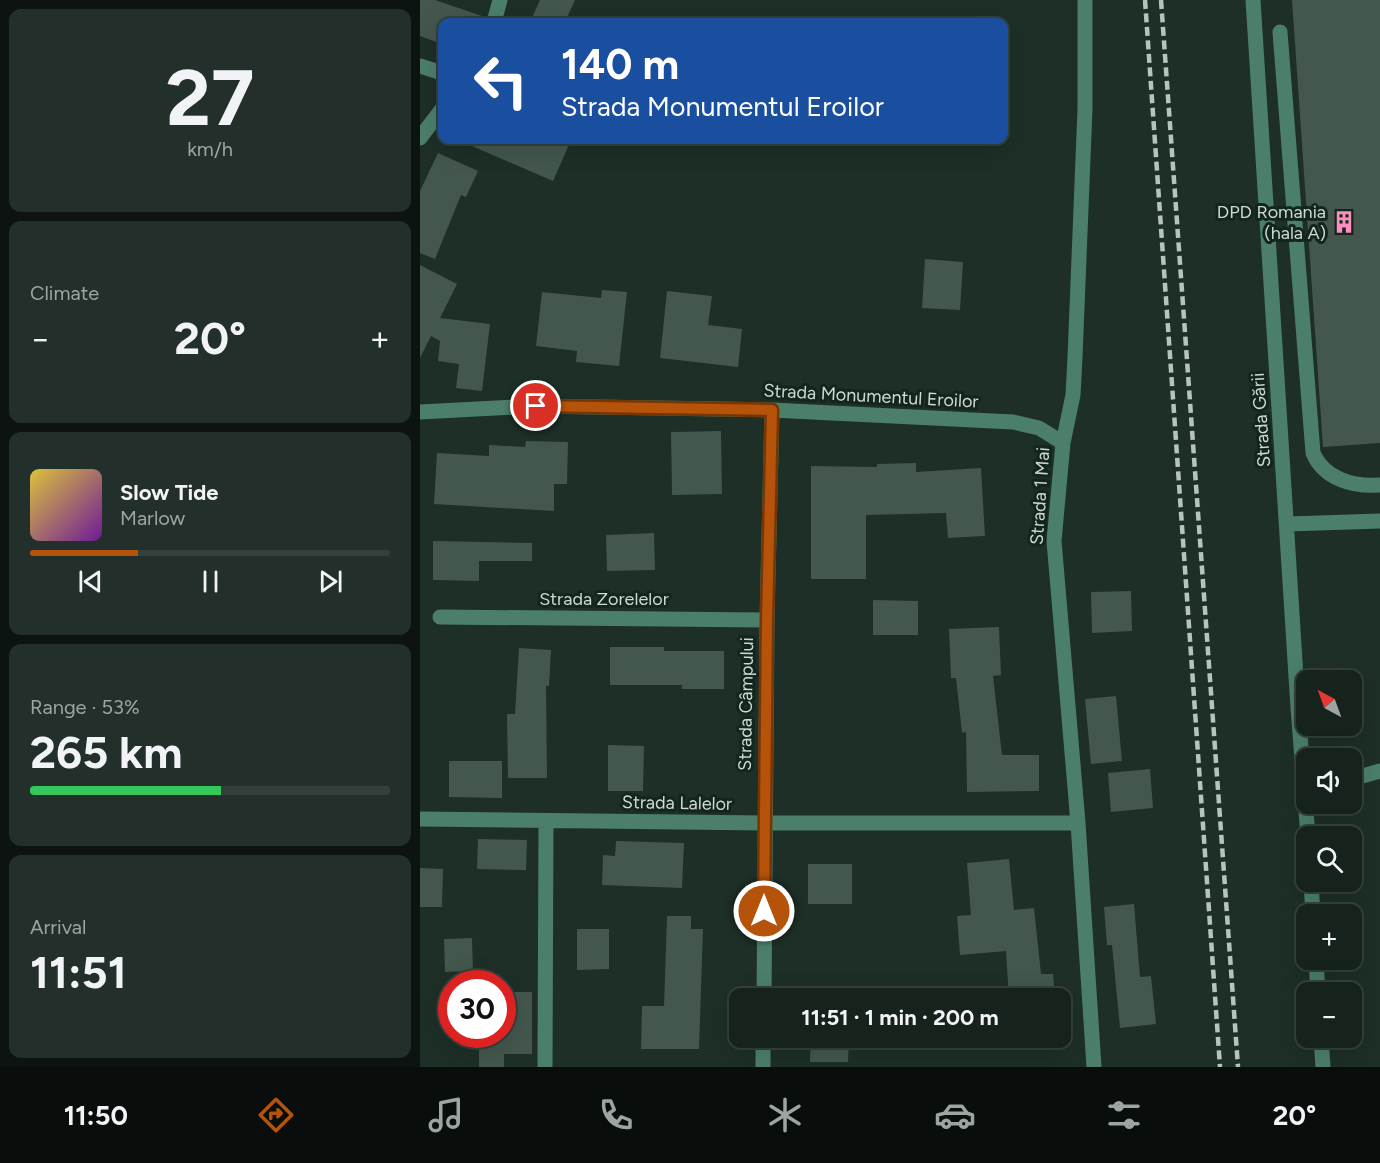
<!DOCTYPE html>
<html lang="en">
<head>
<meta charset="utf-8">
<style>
	:root { --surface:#16231d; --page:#232f2a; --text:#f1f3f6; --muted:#9ea4a4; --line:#35403b; --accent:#b45309 }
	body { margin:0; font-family:Figtree,sans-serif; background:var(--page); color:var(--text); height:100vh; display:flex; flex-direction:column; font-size:22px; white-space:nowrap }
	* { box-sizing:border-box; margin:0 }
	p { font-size:20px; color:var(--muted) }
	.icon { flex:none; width:33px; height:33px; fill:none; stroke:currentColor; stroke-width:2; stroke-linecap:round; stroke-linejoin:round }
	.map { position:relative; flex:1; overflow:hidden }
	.drawer { display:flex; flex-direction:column; gap:9px; padding:9px; background:#0c1310; width:420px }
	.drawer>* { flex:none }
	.banner { position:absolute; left:18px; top:18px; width:570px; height:126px; border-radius:12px; box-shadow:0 6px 24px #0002,0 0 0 2px var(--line); background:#1a4fa0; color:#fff; overflow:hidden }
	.needle { width:39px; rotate:319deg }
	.fabs { position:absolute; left:876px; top:670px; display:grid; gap:12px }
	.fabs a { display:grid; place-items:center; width:66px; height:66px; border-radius:12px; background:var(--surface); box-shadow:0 6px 24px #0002,0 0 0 2px var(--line); font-size:30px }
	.speed { position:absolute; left:18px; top:970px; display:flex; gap:12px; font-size:30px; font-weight:700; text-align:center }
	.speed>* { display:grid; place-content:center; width:78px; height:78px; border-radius:50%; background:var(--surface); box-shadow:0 6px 24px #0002,0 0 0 2px var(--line); line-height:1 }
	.speed .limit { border:9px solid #d22; background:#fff; color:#111 }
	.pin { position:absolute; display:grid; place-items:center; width:51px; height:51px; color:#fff; margin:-26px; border:3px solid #fff; border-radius:50%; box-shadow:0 2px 6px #0007 }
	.me { position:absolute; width:66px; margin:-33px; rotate:0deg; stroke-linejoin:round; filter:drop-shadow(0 0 4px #0008) }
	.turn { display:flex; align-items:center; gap:21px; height:126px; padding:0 24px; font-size:27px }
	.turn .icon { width:78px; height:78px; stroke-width:2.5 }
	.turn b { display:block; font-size:42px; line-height:51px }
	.big { font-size:45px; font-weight:700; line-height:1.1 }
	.drawer .tile { flex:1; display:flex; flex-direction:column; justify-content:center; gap:9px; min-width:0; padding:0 21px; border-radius:12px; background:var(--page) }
	.drawer .dial { align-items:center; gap:0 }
	.dial b { font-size:78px; line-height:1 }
	.song { display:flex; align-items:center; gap:18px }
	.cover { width:72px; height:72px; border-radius:9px; background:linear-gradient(135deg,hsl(50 70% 55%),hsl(280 70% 35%)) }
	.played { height:6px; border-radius:3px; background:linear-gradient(90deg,var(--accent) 30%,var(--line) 30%) }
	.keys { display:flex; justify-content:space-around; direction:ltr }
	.heat { display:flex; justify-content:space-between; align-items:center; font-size:33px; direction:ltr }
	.charge { height:9px; border-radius:4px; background:linear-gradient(90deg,#34c759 53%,var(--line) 0) }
	.trip { position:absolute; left:309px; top:988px; width:342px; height:60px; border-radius:12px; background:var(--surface); box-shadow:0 6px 24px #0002,0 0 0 2px var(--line); font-weight:700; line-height:60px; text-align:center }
	.menu { display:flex; height:96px; justify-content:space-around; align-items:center; background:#090e0c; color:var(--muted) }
	.menu .icon { width:42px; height:42px }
	.menu .current { color:var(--accent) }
	.menu b { font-size:27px; color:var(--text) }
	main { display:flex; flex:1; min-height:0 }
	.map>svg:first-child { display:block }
	.building { fill:#43574e }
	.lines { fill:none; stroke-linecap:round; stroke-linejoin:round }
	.minor { stroke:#4b7f6a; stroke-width:15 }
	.rail { stroke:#b7c4bd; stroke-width:4.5; stroke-dasharray:9 4.5; stroke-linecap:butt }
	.route-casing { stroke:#753606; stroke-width:15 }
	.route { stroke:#b45309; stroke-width:10 }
	.labels { text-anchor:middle; stroke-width:6; stroke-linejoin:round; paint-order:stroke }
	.poi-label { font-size:18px; fill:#cdd9d3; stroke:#13261e; text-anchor:end }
	.street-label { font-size:18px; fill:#cdd9d3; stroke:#13261e }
</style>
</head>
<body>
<main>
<section class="drawer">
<div class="tile dial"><b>27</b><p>km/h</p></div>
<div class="tile"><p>Climate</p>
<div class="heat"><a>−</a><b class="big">20°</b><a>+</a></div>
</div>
<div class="tile">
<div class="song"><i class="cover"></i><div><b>Slow Tide</b><p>Marlow</p></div></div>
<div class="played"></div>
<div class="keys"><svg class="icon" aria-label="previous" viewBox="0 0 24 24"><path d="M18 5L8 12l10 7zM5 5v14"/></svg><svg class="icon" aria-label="pause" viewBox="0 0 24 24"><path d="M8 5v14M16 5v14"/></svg><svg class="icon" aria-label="next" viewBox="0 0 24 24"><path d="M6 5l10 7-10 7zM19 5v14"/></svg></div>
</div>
<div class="tile"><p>Range · 53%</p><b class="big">265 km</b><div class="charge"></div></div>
<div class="tile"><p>Arrival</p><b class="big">11:51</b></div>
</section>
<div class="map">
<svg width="960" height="1067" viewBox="0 0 960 1067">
	<rect width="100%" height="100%" fill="#1d2f27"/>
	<path class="building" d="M0,0H15L65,17L64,22H22V44L0,36Z
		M120,0H155L145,22H110Z
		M872,0H960V443L903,447Z
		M38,140H151L133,181Z
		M18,153L58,171L46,197L41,195L15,259L0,253V191Z
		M505,259L543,262L540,310L502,308Z
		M0,265L37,284L20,318L70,324L62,391L36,388L39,364L18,361L20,341L11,336L0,358Z
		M182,290L207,292L199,366L156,362L157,351L116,346L122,292L181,298Z
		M247,291L292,296L288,325L322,329L318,367L240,358Z
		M301,431L302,494L252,495L251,432Z
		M106,441L148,442L147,484H134V511L14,504L17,453L69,456V445L105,447Z
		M496,463V472L561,468L565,536L528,538L526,513L446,515V579H391V466L457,467V464Z
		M234,533L235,570L187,571L186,535Z
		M13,541L112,543V561H59V581L13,580Z
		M711,591L712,631L672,633L671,592Z
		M453,600L498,601V635H453Z
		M579,627L581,675L573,676L582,755H619V791L547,792L546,732L542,733L536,678H531L529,629Z
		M190,647H244V651H304V689H262V685H190Z
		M99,648L131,650L129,686H126L127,778H88L87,714H95Z
		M696,696L702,761L671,764L665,699Z
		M188,745L224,746L223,791H188Z
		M29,761H82V798L29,797Z
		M730,769L733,808L691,812L688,773Z
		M58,839L107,840L106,870L57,869Z
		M196,841L264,843L262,888L182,885L183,855L195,856Z
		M589,859L594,910L614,908L621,974H633L635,999H589L586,951L540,955L537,916L551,915L547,863Z
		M388,864H432V904H388Z
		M0,868L23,869L22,907H0Z
		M714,904L720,977L731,976L736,1024L700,1028L692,945H687L684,907Z
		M247,916H271V929H283L279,1049H221L222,1006H244Z
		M157,929H189V969L157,970Z
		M52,938L53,971L25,972L24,939Z
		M82,992H112V1054H84V1067H59V1035H82Z
		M391,1038H429L428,1062H390Z"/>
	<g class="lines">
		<path class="minor" d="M665,0V109L655,357L653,395L643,443L634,541L658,823L674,1067
			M833,0L878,708L888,837
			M74,22L80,0
			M860,32L893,453C904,479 933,487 960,485
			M0,66L22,73
			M0,138L22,109
			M0,412L116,406L352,410L593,422L619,428L643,443
			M868,524L960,521
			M20,617L347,620
			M932,779L960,771
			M0,819L344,823H658
			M891,882L893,915
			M896,960L898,993
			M344,999L347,620L352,410
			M901,1038L903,1067
			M125,1067L126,821
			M343,1067V1038"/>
		<path class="rail" d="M725,0L800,1067
			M741,0L818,1067"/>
	</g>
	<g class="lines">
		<g class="route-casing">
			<path id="route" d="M116,406L352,410L347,620L344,911"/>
		</g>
		<use href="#route" class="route"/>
	</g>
	<defs>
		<g id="building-bare" transform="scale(1.8)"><path d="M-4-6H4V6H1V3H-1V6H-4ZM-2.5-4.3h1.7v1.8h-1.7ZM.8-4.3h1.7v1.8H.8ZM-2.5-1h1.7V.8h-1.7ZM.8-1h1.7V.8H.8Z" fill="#fe8ebc" stroke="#13261e" stroke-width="2.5" paint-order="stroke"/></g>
	</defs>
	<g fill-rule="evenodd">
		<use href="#building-bare" x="924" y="222"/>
	</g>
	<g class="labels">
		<g class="poi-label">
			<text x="906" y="218">DPD Romania<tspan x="906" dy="21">(hala A)</tspan></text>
		</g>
		<g class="street-label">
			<text transform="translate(451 396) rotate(3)" y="6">Strada Monumentul Eroilor</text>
			<text transform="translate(841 420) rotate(-94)" y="6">Strada Gării</text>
			<text transform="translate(620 496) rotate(-86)" y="6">Strada 1 Mai</text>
			<text x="184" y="605">Strada Zorelelor</text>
			<text transform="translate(326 704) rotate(-89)" y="6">Strada Câmpului</text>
			<text transform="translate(257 803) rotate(1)" y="6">Strada Lalelor</text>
		</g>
	</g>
</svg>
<div class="fabs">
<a><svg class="needle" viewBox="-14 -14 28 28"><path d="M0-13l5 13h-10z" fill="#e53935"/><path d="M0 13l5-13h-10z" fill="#9ea4a4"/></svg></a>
<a><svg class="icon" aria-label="sound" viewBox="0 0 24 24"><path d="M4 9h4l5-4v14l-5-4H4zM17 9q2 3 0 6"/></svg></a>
<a><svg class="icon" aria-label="search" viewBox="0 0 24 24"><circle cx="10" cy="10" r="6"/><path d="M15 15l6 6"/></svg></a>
<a>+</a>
<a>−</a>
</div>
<div class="speed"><div class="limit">30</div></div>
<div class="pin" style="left:116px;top:406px;background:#d93025"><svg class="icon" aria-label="arrive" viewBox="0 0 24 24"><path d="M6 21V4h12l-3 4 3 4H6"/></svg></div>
<svg class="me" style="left:344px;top:911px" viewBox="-20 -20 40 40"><circle r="17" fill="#b45309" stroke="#fff" stroke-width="3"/><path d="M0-11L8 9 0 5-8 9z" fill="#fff"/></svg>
<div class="trip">11:51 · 1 min · 200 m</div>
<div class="banner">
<div class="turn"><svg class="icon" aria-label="left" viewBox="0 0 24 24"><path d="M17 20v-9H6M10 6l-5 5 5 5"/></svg><div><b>140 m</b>Strada Monumentul Eroilor</div></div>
</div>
</div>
</main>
<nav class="menu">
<b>11:50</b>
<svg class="icon current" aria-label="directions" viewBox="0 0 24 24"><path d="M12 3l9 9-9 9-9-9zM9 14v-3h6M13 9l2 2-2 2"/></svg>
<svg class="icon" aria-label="music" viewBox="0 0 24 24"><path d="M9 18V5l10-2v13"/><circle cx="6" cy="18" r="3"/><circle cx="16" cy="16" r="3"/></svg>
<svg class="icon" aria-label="phone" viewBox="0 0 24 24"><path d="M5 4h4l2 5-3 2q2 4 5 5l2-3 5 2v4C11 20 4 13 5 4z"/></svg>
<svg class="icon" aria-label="climate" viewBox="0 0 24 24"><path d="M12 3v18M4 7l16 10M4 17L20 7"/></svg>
<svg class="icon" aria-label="car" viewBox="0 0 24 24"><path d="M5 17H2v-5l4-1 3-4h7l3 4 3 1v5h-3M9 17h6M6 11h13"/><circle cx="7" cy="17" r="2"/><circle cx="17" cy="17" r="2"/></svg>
<svg class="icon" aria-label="filters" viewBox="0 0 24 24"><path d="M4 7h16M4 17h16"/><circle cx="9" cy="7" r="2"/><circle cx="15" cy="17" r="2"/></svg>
<b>20°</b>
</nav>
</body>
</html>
